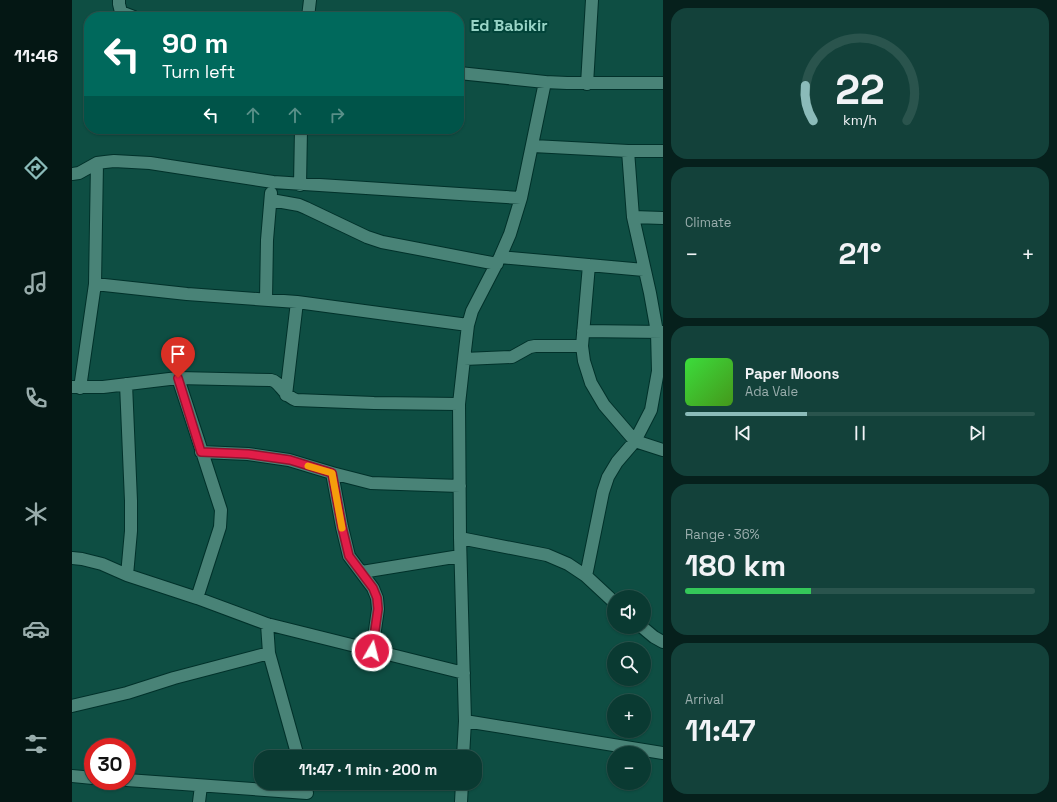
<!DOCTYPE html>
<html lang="en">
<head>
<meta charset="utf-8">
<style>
	:root { --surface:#0a3a32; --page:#13413a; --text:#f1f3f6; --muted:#99adac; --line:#2a544d; --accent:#8bbbb9 }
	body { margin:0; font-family:"Space Grotesk",sans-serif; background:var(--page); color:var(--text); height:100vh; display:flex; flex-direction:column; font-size:15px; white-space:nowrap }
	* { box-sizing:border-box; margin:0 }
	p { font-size:13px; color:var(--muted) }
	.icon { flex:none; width:22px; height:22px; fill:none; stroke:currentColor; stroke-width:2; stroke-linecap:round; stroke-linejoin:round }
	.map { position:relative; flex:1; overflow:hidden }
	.sheet { display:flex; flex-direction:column; gap:8px; padding:8px; background:#06201c; width:394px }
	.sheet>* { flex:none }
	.top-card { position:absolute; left:12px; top:12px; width:380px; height:122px; border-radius:16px; box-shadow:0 1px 3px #0004,0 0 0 1px var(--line); background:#00695c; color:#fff; overflow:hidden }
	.buttons { position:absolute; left:535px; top:590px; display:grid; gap:8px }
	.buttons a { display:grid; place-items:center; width:44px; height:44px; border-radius:50%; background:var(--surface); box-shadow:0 1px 3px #0004,0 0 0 1px var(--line); font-size:20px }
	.speed { position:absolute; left:12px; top:738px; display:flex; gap:8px; font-size:20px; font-weight:700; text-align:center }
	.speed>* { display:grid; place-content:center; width:52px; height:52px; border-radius:50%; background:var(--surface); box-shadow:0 1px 3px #0004,0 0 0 1px var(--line); line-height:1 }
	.speed .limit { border:6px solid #d22; background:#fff; color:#111 }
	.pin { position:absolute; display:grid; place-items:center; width:34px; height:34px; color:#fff; margin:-41px -17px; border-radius:50% 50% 50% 0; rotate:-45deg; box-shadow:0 0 4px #0007 }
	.pin .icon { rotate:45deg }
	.me { position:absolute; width:44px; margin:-22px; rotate:8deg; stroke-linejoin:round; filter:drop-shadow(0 0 3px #0008) }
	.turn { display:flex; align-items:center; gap:14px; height:84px; padding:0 12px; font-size:18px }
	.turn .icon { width:52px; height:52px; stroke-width:2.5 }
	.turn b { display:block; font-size:28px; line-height:34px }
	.lanes { display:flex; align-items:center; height:38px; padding:0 12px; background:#0003; justify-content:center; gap:20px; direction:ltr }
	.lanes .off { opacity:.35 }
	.big { font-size:30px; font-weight:800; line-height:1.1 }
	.sheet .tile { flex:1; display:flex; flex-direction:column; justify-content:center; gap:6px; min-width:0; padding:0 14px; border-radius:16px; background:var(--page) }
	.sheet .dial { align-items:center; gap:0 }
	.dial svg { height:104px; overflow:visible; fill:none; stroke:var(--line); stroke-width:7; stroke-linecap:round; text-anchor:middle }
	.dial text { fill:var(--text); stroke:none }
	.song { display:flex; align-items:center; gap:12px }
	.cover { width:48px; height:48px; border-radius:6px; background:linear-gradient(135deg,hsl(120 70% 55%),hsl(100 70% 35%)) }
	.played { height:4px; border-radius:2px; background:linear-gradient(90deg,var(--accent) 35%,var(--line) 35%) }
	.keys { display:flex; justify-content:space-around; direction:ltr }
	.heat { display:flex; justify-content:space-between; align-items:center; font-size:22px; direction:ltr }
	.charge { height:6px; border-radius:3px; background:linear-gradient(90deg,#34c759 36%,var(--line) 0) }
	.trip { position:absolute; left:182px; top:750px; width:228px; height:40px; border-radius:16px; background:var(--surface); box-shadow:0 1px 3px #0004,0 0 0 1px var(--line); font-weight:800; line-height:40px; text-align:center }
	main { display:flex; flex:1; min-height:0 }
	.tab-bar { display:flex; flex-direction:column; width:72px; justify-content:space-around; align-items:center; background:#041714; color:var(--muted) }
	.tab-bar .icon { width:28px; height:28px }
	.tab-bar .on { color:var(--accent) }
	.tab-bar b { font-size:18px; color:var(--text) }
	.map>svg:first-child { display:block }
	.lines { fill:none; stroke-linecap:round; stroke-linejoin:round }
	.minor-casing { stroke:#01312a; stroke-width:14 }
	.minor { stroke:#498377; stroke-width:12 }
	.route-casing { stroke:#92132f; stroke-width:10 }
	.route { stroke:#e11d48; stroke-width:7 }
	.slow { stroke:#f59e0b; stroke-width:7 }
	.labels { text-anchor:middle; stroke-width:4; stroke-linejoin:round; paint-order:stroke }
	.quarter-label { font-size:16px; font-weight:bold; fill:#98d4c6; stroke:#004339 }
</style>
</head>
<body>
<main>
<nav class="tab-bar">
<b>11:46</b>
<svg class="icon on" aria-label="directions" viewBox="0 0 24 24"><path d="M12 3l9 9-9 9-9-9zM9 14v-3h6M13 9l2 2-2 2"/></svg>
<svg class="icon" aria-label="music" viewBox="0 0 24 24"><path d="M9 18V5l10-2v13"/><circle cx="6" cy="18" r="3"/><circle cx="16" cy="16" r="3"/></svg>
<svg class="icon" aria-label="phone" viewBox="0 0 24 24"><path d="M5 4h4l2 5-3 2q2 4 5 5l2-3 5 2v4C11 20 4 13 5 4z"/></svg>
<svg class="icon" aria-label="climate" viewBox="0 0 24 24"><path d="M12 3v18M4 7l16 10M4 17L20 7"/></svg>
<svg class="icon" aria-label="car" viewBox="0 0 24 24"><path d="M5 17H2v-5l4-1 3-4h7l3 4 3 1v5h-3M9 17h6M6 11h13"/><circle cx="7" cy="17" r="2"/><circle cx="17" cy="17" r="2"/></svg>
<svg class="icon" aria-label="filters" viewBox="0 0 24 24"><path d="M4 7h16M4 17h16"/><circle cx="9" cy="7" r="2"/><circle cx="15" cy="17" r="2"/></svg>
</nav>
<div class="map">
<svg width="591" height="802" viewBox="0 0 591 802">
	<rect width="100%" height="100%" fill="#0e4e43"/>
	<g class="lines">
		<g class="minor-casing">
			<path id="minor" d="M47,0V4L49,12L62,17
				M236,17L238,0
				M387,73L473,82L495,83H591
				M515,84L520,0
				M461,146L556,151H591
				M0,174L7,173L25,163L33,162L42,161L78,163L201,182L449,198
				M228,185L229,129
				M199,200L227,205L234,208L295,237L310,242L425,264
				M561,217L591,218
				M428,257L572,270
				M517,265L510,346L512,361L519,383L532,405L563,441L591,450
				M23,284L115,294L225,302L396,325
				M194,299L195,240L199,193
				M511,331L591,332
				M392,359L440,357L458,347L463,346H510
				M106,378L149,510L148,527L125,598
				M54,384L59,501V531L55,575
				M0,387H31L106,378L199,380C209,382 210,395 224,400L302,403L387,404
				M8,388L23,284L25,163
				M214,395L225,302
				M129,452L176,454L217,460L260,473L299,483L388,486
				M260,473L270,527L277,556L301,588L305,598L306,609L300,651
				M388,538L475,555L496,564L514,576L542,602
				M0,558L10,559L30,564L55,575L125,598L195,624L392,673
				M290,572L388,556
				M514,576L531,492L536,477L545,462L563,441L579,410L586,371L585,332L578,293L561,217L556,151
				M195,624L197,653L226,757
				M570,627L582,637L591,642
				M0,706L55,693L102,678L197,653
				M393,721L591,753
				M391,757L393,721L388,538L387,404L392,359L396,325L400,311L428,257L438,234L449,198L473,82
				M0,776L21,778
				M55,780L235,793
				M127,802L129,786
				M389,802L390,783"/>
		</g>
		<use href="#minor" class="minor"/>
	</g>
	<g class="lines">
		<g class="route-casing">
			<path id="route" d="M106,378L129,452L176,454L218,460L260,473L270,527L277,556L301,588L305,598L306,609L300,651"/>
		</g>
		<use href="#route" class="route"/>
		<path class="slow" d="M236,466L260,473L270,528"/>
	</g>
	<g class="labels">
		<g class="quarter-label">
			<text x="437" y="31">Ed Babikir</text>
		</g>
	</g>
</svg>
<div class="buttons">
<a><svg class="icon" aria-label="sound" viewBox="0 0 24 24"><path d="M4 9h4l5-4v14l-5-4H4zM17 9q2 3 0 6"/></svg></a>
<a><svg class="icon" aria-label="search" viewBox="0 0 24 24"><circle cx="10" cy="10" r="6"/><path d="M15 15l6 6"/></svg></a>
<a>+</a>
<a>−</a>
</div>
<div class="speed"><div class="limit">30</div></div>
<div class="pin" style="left:106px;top:378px;background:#d93025"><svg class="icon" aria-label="arrive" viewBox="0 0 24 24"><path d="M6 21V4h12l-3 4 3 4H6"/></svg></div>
<svg class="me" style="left:300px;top:651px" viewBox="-20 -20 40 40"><circle r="17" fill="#e11d48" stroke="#fff" stroke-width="3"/><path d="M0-11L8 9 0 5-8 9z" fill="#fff"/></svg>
<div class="trip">11:47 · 1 min · 200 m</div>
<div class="top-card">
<div class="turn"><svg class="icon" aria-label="left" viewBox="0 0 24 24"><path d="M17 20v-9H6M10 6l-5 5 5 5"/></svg><div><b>90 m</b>Turn left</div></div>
<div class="lanes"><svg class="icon" aria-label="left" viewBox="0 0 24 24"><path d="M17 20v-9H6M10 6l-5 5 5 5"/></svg><svg class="icon off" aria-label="ahead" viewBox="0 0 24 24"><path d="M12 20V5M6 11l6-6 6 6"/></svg><svg class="icon off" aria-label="ahead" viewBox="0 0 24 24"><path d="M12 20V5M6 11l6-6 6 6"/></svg><svg class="icon off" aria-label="right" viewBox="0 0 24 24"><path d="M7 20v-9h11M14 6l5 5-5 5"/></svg></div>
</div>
</div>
<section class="sheet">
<div class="tile dial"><svg viewBox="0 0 100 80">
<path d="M14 69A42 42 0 1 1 86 69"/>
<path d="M14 69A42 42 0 0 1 8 42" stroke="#8bbbb9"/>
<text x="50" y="56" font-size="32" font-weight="700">22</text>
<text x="50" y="72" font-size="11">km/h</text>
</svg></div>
<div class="tile"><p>Climate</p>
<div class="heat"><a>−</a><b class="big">21°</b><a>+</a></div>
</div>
<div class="tile">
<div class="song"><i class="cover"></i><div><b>Paper Moons</b><p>Ada Vale</p></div></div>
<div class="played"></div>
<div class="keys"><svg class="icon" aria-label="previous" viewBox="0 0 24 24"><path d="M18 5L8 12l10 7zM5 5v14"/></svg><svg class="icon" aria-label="pause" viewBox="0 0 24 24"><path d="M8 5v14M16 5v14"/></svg><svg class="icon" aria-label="next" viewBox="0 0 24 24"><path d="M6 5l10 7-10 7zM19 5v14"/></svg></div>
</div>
<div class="tile"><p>Range · 36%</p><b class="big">180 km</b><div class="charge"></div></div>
<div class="tile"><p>Arrival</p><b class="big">11:47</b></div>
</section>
</main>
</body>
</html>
